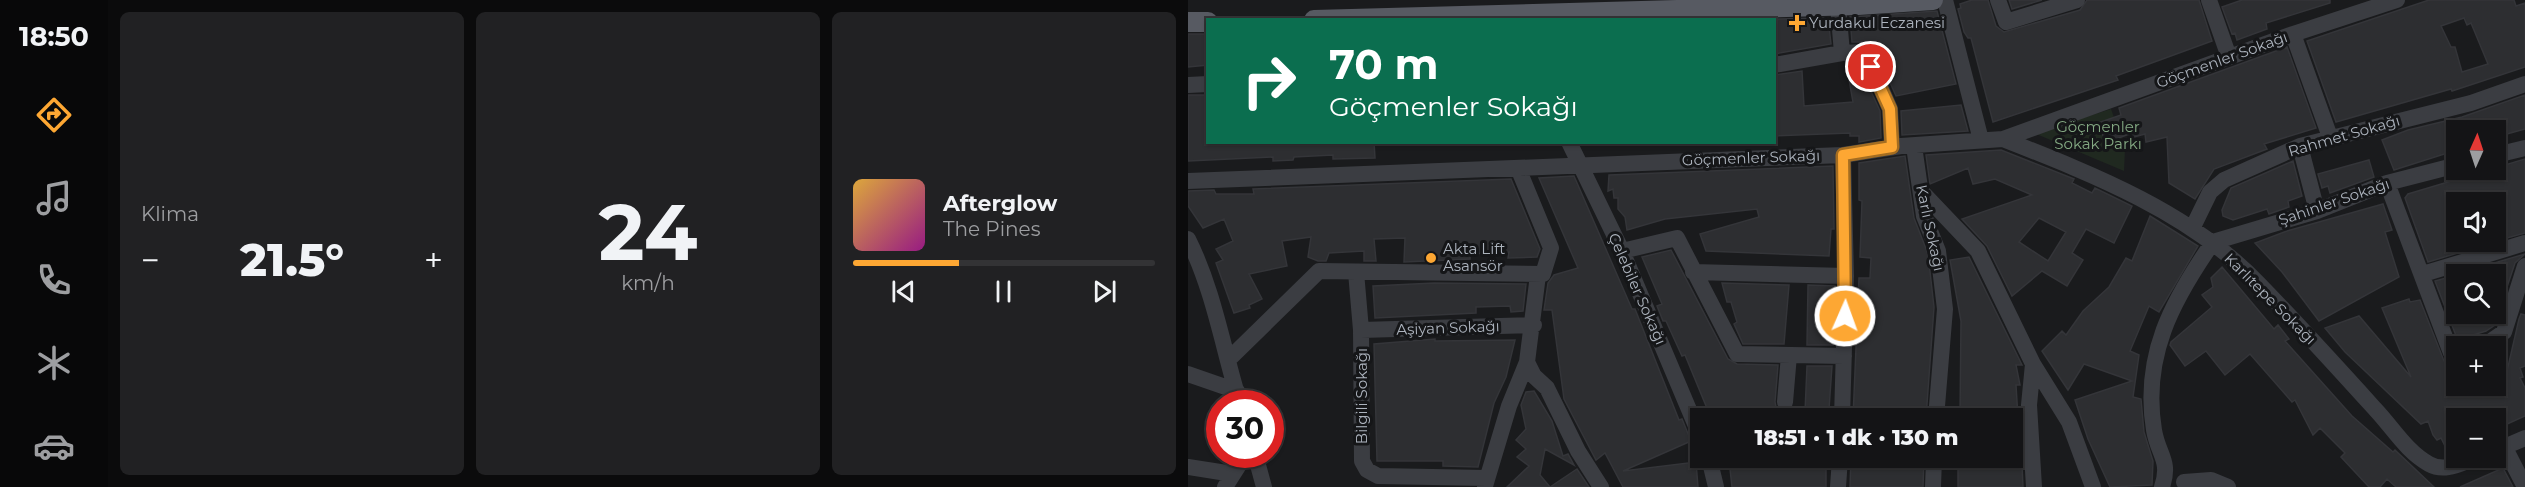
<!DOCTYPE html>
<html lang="tr">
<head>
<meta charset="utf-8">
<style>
	:root { --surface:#141416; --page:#212123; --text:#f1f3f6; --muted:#9d9ea1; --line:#333335; --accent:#fda733 }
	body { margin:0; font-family:Montserrat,sans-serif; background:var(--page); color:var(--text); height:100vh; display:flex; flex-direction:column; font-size:22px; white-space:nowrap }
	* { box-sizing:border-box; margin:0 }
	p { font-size:20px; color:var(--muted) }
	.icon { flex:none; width:33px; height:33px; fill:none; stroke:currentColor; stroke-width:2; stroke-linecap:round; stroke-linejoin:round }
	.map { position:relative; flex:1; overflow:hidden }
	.sheet { display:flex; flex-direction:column; gap:12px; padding:12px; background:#0b0b0c; width:1080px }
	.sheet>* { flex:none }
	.top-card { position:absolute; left:18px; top:18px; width:570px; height:126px; border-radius:0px; box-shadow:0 2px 4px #0004,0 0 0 2px var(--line); background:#0b6e4f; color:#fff; overflow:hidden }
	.needle { width:39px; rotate:3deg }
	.controls { position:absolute; left:1258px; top:120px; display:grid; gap:12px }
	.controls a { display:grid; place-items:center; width:60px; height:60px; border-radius:0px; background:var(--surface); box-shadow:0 2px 4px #0004,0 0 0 2px var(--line); font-size:30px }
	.speed { position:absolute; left:18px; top:390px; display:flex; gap:12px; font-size:30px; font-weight:700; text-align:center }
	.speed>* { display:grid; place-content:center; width:78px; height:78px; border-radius:50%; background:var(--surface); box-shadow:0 2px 4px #0004,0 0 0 2px var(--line); line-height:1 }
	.speed .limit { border:9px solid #d22; background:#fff; color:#111 }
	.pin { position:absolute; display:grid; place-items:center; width:51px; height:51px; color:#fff; margin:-26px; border:3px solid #fff; border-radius:50%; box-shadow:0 2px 6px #0007 }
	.me { position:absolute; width:66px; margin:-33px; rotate:2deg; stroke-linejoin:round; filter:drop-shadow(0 0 4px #0008) }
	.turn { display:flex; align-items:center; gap:21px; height:126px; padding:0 24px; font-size:27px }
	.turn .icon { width:78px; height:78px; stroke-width:2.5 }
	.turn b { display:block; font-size:42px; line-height:51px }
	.big { font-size:45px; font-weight:800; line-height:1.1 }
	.sheet .card { flex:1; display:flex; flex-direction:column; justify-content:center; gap:9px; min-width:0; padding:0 21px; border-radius:9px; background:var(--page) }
	.sheet .dial { align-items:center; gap:0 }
	.dial b { font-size:78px; line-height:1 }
	.song { display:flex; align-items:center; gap:18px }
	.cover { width:72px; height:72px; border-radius:9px; background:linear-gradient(135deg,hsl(40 70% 55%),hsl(310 70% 35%)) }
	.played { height:6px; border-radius:3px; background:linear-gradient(90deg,var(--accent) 35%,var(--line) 35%) }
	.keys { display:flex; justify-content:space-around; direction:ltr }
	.heat { display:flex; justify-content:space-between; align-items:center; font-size:33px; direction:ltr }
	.sheet .tiles { flex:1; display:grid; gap:12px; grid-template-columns:repeat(3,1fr) }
	.trip { position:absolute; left:502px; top:408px; width:333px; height:60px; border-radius:0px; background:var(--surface); box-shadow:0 2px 4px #0004,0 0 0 2px var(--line); font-weight:800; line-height:60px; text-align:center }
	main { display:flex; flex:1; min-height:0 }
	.dock { display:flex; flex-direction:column; width:108px; justify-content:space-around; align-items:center; background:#080809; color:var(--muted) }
	.dock .icon { width:42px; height:42px }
	.dock .selected { color:var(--accent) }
	.dock b { font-size:27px; color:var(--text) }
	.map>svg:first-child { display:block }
	.green { fill:#202920 }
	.building { fill:#2d2e31; stroke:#343539; stroke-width:1.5; fill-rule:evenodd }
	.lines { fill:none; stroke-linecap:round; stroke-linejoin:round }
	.minor { stroke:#3b3d42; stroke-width:16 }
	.major { stroke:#575a62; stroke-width:20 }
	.route-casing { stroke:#a46d21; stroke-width:15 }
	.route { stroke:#fda733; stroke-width:10 }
	.poi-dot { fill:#fda733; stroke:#151618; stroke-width:2 }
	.labels { text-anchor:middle; stroke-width:6; stroke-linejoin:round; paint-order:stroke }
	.poi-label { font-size:15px; fill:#acb3bd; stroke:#151618; text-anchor:start }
	.street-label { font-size:15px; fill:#acb3bd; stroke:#151618 }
	.park-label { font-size:15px; fill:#84a983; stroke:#151618 }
</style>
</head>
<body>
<main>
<nav class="dock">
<b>18:50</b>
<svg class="icon selected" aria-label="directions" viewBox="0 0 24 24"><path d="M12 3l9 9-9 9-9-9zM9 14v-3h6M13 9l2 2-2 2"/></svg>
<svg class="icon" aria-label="music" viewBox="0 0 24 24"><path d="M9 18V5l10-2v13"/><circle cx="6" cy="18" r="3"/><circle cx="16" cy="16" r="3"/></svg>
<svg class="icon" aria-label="phone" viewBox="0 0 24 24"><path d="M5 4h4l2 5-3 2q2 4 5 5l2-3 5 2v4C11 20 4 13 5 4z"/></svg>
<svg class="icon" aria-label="climate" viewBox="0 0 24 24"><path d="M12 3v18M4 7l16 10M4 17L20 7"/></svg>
<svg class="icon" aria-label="car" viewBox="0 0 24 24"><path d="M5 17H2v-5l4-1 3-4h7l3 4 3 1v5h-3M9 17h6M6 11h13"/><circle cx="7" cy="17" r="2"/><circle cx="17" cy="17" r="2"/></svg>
</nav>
<section class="sheet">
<div class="tiles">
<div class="card"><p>Klima</p>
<div class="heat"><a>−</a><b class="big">21.5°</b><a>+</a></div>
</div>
<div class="card dial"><b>24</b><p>km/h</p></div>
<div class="card">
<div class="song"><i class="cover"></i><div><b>Afterglow</b><p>The Pines</p></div></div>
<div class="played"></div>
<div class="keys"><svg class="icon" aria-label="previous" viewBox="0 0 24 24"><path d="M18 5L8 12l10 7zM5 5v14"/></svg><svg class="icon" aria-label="pause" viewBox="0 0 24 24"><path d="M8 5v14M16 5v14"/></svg><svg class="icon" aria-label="next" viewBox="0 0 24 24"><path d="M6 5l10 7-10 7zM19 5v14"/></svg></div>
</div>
</div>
</section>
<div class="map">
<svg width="1337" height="487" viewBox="0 0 1337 487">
	<rect width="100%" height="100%" fill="#1a1b1d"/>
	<path class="green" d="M923,109L937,149L936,171L846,133Z"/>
	<path class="building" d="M784,0H800L808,26L816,32L892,10L899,0H1011L1024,41L928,76L930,80L805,122L783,38H780L776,32L770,9L773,8L772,4Z
		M821,0H854L824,9Z
		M1054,0H1142V3L1078,23L1079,29L1049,40L1047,33L1044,34L1034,7Z
		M1241,0H1326L1328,6L1337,3V67L1264,91L1263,89L1148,122L1119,41ZM1276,18L1279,25L1283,23L1300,64L1274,72L1267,47H1263L1253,26Z
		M749,11L768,84L708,96L686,47L677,42H664L662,17Z
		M640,18L643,44L586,54V19Z
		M0,34H20V65L0,67Z
		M1099,47L1128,128L1076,144L1079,149L1026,169L1007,199L981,183L979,137L958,142L957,134L942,138L941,134L918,143L910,123L933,115L931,108Z
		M658,63H670L692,111L693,138L671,142V136H662V133L586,136V75L614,71L616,106L665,102Z
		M0,95H20L19,142H186L187,158L145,159V155L106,157L105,160L85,161V157L0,161Z
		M1337,95V129L1308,137V130H1269V150L1206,170L1194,140L1220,130L1274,117Z
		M773,105L780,131L714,135L713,111Z
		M813,150L886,179L884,183L904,193L907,188L944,206L926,243L898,229L884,253L895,260L879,286L854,271L824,296L799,246L774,219L844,195L807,179L785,184L780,168L742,184L738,155ZM851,218L878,232L860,261L831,242Z
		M717,156L726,218L740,254L746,307L738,418H665L671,278H682L683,258L672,257L674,201L671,200V163Z
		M1337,159V233L1308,241V202H1269V242H1306L1240,262L1217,198L1220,194Z
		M1181,160L1186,177L1142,193L1140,186L1134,188L1130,174Z
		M1105,161L1114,196L1100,201L1101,207L1081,214L1079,209L1045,220L1035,216L1034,210L1043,188Z
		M645,166L646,229H643L641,256L518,251L512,234L571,217L569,209L477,219L439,230L437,217L430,209V198H426L425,189L420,191L421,175Z
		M386,176L444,309H447L491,420L494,419L503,441L435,471L508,462L510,487H435L417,453L408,460L376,399L364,310H356L360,283L366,275L390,268L351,178Z
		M323,179L352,249L349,257L320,258L321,252L282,254V259L216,262L217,238L186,239L188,261H176V251L141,253L138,261H130L120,257L123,237L94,241L99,266L61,274L74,299L61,305L62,308L46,313L28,263L35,260L28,249L45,241L36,219L15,228L0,206V191L26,190L28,194H66L65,189Z
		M1195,204L1204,230L1197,232L1211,277L1131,321L1094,272L1067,243L1099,231Z
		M962,216L1010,246L971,312L961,306L942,351L951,355L945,397L953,399L956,432L965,461L964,485L922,487L900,439L887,400L944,381L896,364L880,390L854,351L874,331L878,335L895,311L921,287L938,258L944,261Z
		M483,250L540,359L549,364L590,365L587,402L588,407L595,412V418H523L497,355L494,356L478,321H475L469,306L474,304L454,257Z
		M1337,254L1327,263L1315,299L1308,298V274H1269Z
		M781,257L834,365H828L832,385H828L830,418H772L773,321L762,260Z
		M1034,267L1086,329L1090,325L1101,339L1097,341L1164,416L1205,452L1207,450L1246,487H1208L1199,479L1192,487H1181L1153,457L1157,453L1132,428L1125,435L1107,400L1104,402L1062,354L1037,375L1018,351L997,366L982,345L983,342L1024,307L1014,295L1025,287L1023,278Z
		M1269,275V314H1309L1307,325L1298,331L1282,336L1275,343L1270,341L1247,281Z
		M246,283L338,284L335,311L323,312L322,306L288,307V313L187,318L185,286Z
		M534,283L601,285L596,344H555L546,324L549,322L543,302H539Z
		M620,285L647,286L645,345H619Z
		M1221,299L1222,302L1232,300L1256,361L1269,362V386H1299L1298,394L1313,397L1331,319L1333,314L1337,315V366L1332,368L1335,377L1332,378L1337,388V416L1308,429V418H1269V442L1258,448L1253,438L1249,440L1245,435L1240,421L1233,424L1157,352L1137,328L1171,316L1223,377L1194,308Z
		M247,339V341L327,340L318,377L306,403L290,467L255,466V461H189L186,344Z
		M619,366H644L641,409H635V413L617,412Z
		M346,391L364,421L375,456L380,454L386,465L357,449L352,475L362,487L389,469L401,487H319L341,466L329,457L338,449L328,440L338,429L333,405L338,392Z
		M825,441H833L835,487H770V458H825Z
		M552,458L638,461V487H544L541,460Z
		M663,458H736L735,487H662Z
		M1315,468L1325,487H1272Z"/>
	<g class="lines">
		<path class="minor" d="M757,0L793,140
			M810,0L818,22L889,0
			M1021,0L1041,57
			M650,6L654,53
			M1105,34L1142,137
			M586,65L654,53L677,52L702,109L704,147
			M0,85L20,84
			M815,139C904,174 1002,212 1070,283C1110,324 1149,367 1187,409C1205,428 1218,451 1241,464C1257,473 1273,463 1288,458
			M381,142L434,251L513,438
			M726,146L736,216L750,251L757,309L748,418
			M1112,146L1129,211
			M1308,155L1337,148
			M0,181L655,155L713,146L815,139L1105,34L1209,0
			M1199,183L1263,353L1269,351
			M733,191L790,251L845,364L881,422L905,487
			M1004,229L1022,192L1036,180L1112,146L1283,103L1337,84
			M0,239C26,291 35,349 52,404
			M434,251L489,238L549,354L656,356
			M168,272L173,330L174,461L179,470L190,476L298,478
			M505,272L658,276
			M1235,274L1337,243
			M173,330L346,325
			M1285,346L1303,341L1316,332L1337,266
			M40,360L131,271L355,274L363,248L330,168
			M339,362L346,376L359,388L390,451L413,487
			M845,364L841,405L846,487
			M0,374L49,391
			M597,402L601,355
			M654,418L658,276L655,155
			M1317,448L1337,487
			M1309,450L1337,438
			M67,454L76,487
			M521,458L528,487
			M0,467L45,474
			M996,482L1023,480L1040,487
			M297,486L321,406L339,362L350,275
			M37,487L58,454
			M650,487L652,458
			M745,487L746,458
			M974,487C983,460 970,455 966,430C954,356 984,301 1025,242L1129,211L1199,183L1269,165"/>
		<path class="major" d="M126,20L670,5L745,0
			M0,22H20"/>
	</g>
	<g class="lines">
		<g class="route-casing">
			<path id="route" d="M657,316L655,155L704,147L702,109L683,67"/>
		</g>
		<use href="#route" class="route"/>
	</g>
	<g class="poi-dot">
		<path d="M606 14h6v6h6v6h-6v6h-6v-6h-6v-6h6z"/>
		<circle cx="243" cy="258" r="6"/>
	</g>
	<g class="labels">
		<g class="poi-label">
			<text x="621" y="28">Yurdakul Eczanesi</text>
			<text x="255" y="254">Akta Lift<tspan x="255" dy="17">Asansör</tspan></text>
		</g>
		<g class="street-label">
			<text transform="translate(1034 60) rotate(-20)" y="5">Göçmenler Sokağı</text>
			<text transform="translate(1156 136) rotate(-16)" y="5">Rahmet Sokağı</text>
			<text transform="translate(563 158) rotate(-2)" y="5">Göçmenler Sokağı</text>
			<text transform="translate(1146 202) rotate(-19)" y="5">Şahinler Sokağı</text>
			<text transform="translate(742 228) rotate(78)" y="5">Karlı Sokağı</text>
			<text transform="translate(449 289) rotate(66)" y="5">Çelebiler Sokağı</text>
			<text transform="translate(1082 299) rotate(45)" y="5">Karlıtepe Sokağı</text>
			<text transform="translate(260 328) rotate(-2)" y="5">Aşiyan Sokağı</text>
			<text transform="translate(174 396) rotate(-90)" y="5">Bilgili Sokağı</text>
		</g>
		<g class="park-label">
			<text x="910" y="132">Göçmenler<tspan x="910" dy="17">Sokak Parkı</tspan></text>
		</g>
	</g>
</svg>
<div class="controls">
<a><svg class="needle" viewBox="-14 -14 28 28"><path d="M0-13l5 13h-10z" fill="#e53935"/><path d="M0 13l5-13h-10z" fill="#9d9ea1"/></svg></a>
<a><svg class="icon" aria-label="sound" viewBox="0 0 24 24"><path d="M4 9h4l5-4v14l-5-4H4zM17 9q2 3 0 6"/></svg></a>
<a><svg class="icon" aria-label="search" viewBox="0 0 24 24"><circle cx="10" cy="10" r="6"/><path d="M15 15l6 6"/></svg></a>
<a>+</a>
<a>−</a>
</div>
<div class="speed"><div class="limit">30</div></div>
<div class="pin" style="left:683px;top:67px;background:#d93025"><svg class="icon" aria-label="arrive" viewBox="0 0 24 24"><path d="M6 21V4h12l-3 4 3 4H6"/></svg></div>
<svg class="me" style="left:657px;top:316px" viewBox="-20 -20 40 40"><circle r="17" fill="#fda733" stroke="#fff" stroke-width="3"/><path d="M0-11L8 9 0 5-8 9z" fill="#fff"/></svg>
<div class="trip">18:51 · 1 dk · 130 m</div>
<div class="top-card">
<div class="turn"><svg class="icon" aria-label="right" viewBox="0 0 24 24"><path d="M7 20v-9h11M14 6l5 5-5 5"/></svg><div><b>70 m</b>Göçmenler Sokağı</div></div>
</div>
</div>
</main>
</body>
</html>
